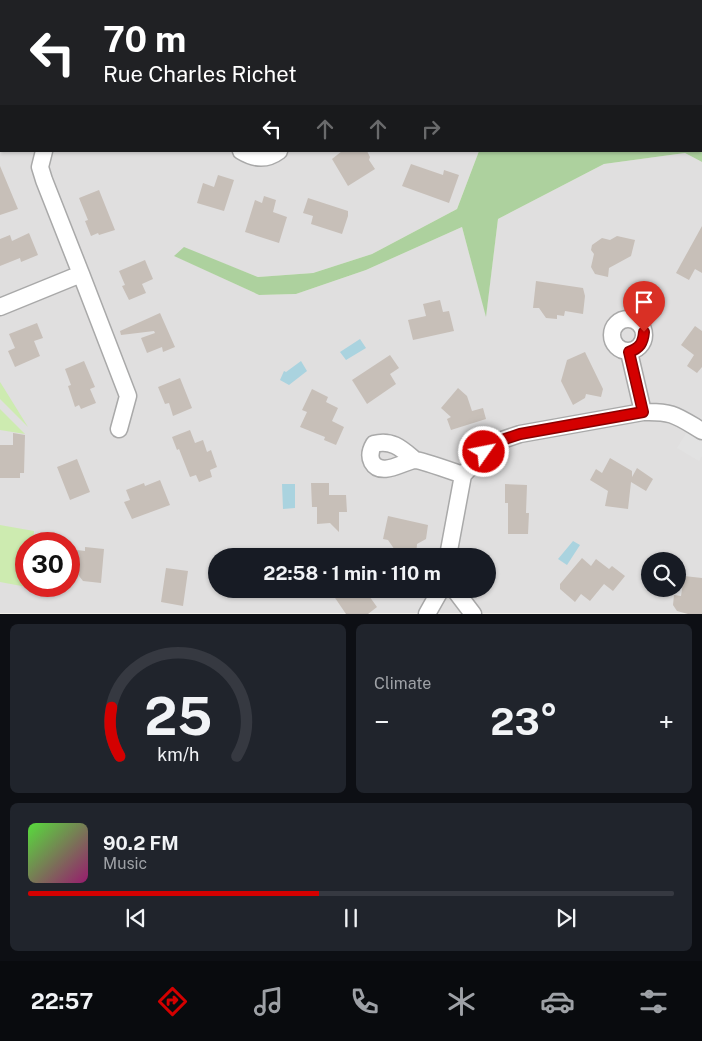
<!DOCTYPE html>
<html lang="en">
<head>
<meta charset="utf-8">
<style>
	:root { --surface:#171b24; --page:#20242c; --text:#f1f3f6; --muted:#9ea1a6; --line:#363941; --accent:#d40000 }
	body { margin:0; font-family:"Public Sans",sans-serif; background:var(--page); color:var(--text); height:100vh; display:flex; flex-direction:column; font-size:19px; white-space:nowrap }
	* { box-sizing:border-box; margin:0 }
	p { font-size:16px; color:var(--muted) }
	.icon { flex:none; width:28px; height:28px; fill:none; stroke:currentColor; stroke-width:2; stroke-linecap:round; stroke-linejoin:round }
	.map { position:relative; height:614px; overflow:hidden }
	.sheet { display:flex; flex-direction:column; gap:10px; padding:10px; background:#0d0f14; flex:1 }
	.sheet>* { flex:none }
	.hud { position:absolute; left:0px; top:0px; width:702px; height:152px; box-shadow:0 1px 4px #0004; background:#202124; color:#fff; overflow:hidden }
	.buttons { position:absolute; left:641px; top:552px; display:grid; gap:10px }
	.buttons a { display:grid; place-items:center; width:45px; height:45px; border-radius:50%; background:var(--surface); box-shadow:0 1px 4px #0004; font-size:25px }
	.speed { position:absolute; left:15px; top:532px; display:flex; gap:10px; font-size:25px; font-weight:700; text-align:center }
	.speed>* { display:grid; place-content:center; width:65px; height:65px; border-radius:50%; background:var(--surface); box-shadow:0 1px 4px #0004; line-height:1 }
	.speed .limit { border:8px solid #d22; background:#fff; color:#111 }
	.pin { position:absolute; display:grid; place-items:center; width:42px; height:42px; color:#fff; margin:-51px -21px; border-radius:50% 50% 50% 0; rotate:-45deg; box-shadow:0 0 5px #0007 }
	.pin .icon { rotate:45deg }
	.me { position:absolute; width:55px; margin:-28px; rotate:57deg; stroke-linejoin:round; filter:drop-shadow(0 0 4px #0008) }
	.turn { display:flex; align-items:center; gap:18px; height:105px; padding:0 20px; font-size:22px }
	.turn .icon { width:65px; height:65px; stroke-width:2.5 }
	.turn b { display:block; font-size:35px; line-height:42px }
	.lanes { display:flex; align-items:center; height:48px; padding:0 20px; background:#0003; justify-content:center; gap:25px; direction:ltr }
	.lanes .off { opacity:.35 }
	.big { font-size:38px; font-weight:700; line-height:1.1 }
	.sheet .tile { flex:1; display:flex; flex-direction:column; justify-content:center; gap:8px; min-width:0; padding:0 18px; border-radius:8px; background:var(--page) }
	.sheet .dial { align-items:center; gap:0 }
	.dial svg { height:130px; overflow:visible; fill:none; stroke:var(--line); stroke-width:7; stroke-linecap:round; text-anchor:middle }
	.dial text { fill:var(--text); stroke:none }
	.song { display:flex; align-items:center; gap:15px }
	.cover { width:60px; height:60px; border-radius:8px; background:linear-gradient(135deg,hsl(110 70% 55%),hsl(320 70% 35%)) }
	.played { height:5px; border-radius:2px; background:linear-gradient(90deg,var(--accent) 45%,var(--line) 45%) }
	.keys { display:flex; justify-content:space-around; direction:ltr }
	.heat { display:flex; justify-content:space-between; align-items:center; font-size:28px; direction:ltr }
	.sheet .tiles { flex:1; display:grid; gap:10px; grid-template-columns:1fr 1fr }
	.tile:last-child { grid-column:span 2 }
	.trip { position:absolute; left:208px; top:548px; width:288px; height:50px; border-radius:25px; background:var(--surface); box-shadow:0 1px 4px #0004; font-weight:700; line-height:50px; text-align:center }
	.menu { display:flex; height:80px; justify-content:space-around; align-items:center; background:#090b0e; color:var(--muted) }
	.menu .icon { width:35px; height:35px }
	.menu .on { color:var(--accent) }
	.menu b { font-size:22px; color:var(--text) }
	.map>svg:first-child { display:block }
	.residential { fill:#e0dfdf; fill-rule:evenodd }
	.grass { fill:#cdebb0 }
	.forest { fill:#add19e }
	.parking { fill:#e2e2e2 }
	.water { fill:#aad3df }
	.building { fill:#c7bfb8 }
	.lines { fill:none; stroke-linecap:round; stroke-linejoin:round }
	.minor-casing { stroke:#a9a9a9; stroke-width:19 }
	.tertiary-casing { stroke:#a9a9a9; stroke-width:22 }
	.minor { stroke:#fff; stroke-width:16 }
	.tertiary { stroke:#fff; stroke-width:20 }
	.route-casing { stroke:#8a0000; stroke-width:12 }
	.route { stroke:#d40000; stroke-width:9 }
</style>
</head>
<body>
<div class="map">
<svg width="702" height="614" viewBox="0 0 702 614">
	<rect width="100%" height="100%" fill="#f2efe9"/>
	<path class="residential" d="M0,0L190,1H1V151H479L457,209L372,254L313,273L258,277L184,248L175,256L259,295L296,294L366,270L462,227L486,315L498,219L604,164L685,153L702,162V613H0ZM26,544H69V586H26ZM216,556H486V589H216ZM650,561H678V589H650Z
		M271,0H517L269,1Z
		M536,0H702L701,123V1H536Z"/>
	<path class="grass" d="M0,382L2,385L28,427L0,399Z
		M0,409L25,434L0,430Z
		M0,525L34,531L33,544H26L27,587L0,582Z"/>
	<path class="forest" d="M702,122V162L685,153L604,164L498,219L486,317L462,227L366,270L296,294L259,295L174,256L184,247L258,277L313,273L372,254L457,209L479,151H701Z"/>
	<path class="parking" d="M687,432L702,441V456L699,461L677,448Z"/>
	<path class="water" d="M360,339L366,348L346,360L340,352Z
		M301,361L307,371L289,385L280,380L284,371L286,372Z
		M282,484H295V508L283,509Z
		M573,541L580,545L567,565L558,559Z"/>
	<path class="building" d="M342,151H367L370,157L369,160L375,169L348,186L332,159Z
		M411,164L443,175L444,170L459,175L449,203L402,186Z
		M0,166L18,209L0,215Z
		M218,175L234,180L224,211L197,203L203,183L214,187Z
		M99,190L115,230L99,235L98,233L91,236L85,221L88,220L79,198Z
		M264,196L276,200L273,212L287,217L279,243L245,232L255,200L262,203Z
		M308,198L348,211V216L342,234L311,224L313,216L303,213Z
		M702,226V273L695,269L689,280L676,273Z
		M29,233L38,255L21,262L20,258L0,266V239L10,235L12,241Z
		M617,236L635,240L631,256L609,268L608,277L595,274L591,267L594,254L591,250L592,245L602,238L610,240Z
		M145,260L153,279L142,284L146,293L129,300L122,286L125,285L119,271Z
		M536,281L583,288L585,296L583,314L565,311L564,316L557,315V319L546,318L539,308H533Z
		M440,300L443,312L449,311L454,331L413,340L408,320L426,316L423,304Z
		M160,313L175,347L163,352L162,347L147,353L141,338L155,333L154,331L121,335L120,331Z
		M37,323L43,338L34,341L40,356L15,367L8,351L15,348L9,334Z
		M695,326L702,331V367L697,373L687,366L694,355L681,345Z
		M585,352L603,389L601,397L586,394L585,398L573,405L561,381L567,360Z
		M390,355L399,368L390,374L396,384L367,404L352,380Z
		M84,361L95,387L90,389L96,403L81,409L79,405L75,407L68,386L71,385L65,369Z
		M180,378L192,408L173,416L169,403L165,404L158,387Z
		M458,388L467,396L472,411L483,408L486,419L451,430L447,419L451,417L441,408Z
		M312,389L328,397L326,402L338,408L332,421L344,427L336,445L324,440L325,437L300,427L307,412L302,410Z
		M190,430L195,443L203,440L207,452L211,450L217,467L210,470L212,477L199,482L196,475L190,477L179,449L177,450L172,437Z
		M13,433L25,435L24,473H20V478H0V445H13Z
		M610,458L632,471V477L637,468L653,479L646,491L631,482L628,509L605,506L608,491L590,480L596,469L602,473Z
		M77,459L90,492L70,500L57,467Z
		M160,480L170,505L132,519L124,502L130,500L126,490L144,483L145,486Z
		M311,483H329V495H346L347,512H339V532L330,523L317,524V507H312Z
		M505,484L527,485L526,513H529L528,534H508V503H505Z
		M388,516L428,525L426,539L417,544L416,556H399L388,540L383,539Z
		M85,547L104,549L101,583L83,581L72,567L73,554L77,550L85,551Z
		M582,558L591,566L596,559L609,569L612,566L625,576L613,591L604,584L590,601L581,594L575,602L560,589V584Z
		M166,568L188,571L183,606L161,602Z
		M684,576L702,578V614H688L677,611L673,605L674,595L681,596Z
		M329,589H357L363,597L367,593L377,607L368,614H346Z"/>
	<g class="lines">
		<g class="minor-casing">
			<path id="minor" d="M241,151C254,159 267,160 279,151
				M81,274L128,396L119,429
				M0,307L81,274L44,180L40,167L44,151
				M612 335a16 16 0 1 1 32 0a16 16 0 1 1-32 0Z
				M629,352L643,412
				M415,460C402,449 392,439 374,444C371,449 369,456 372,462C381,478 404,461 415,460C421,460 454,472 463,475
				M448,556L463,475L484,452L502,440L520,434L643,412C673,411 677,416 702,431
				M454,589L473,614
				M427,614L441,589"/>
		</g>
		<g class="tertiary-casing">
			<path id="tertiary" d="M171,0L172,1
				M292,1L294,0"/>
		</g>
		<use href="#minor" class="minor"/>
		<use href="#tertiary" class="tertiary"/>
	</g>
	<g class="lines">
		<g class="route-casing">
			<path id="route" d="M484,452L502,440L520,434L643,412L629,352C640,348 643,343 644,332"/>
		</g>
		<use href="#route" class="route"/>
	</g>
</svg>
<div class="buttons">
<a><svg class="icon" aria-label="search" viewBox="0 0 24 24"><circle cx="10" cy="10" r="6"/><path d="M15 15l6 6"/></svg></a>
</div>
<div class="speed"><div class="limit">30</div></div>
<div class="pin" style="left:644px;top:332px;background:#d93025"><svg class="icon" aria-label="arrive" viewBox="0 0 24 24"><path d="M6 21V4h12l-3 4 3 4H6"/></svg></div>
<svg class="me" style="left:484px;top:452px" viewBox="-20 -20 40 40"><circle r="17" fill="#d40000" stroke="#fff" stroke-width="3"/><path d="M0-11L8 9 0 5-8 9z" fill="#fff"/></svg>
<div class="trip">22:58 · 1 min · 110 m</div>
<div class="hud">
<div class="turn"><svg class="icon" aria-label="left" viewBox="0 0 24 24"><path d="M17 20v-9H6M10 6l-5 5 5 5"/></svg><div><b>70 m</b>Rue Charles Richet</div></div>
<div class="lanes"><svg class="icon" aria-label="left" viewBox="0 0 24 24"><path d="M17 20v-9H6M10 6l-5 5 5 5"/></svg><svg class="icon off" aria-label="ahead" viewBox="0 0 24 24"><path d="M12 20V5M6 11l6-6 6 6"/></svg><svg class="icon off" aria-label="ahead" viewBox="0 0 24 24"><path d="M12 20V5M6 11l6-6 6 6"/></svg><svg class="icon off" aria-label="right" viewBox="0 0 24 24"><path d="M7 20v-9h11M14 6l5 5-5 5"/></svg></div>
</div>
</div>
<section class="sheet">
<div class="tiles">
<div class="tile dial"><svg viewBox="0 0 100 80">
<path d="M14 69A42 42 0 1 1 86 69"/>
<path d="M14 69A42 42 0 0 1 9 39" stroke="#d40000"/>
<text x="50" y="56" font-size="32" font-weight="700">25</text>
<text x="50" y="72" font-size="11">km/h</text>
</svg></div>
<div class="tile"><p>Climate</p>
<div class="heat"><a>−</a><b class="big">23°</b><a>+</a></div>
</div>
<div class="tile">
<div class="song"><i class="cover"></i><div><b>90.2 FM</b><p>Music</p></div></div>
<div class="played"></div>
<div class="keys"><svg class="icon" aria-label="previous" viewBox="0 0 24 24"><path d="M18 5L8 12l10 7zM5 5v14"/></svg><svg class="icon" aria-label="pause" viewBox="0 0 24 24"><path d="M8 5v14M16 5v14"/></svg><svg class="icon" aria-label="next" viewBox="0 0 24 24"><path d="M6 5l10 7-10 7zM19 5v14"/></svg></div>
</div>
</div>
</section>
<nav class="menu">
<b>22:57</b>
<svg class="icon on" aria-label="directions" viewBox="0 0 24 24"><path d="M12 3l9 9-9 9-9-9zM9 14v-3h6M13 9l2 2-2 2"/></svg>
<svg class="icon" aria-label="music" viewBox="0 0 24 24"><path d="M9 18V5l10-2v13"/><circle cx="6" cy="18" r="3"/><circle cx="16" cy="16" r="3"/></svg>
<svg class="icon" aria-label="phone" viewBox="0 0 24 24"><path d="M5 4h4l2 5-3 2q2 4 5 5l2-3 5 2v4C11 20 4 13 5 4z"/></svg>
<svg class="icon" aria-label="climate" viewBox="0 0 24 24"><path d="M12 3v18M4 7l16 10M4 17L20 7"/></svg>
<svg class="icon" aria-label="car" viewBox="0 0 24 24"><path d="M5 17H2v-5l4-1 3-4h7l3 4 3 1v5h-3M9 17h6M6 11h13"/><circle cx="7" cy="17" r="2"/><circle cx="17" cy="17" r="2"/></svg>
<svg class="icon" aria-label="filters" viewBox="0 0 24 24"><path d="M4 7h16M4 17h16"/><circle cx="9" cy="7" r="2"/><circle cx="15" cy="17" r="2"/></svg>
</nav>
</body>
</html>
